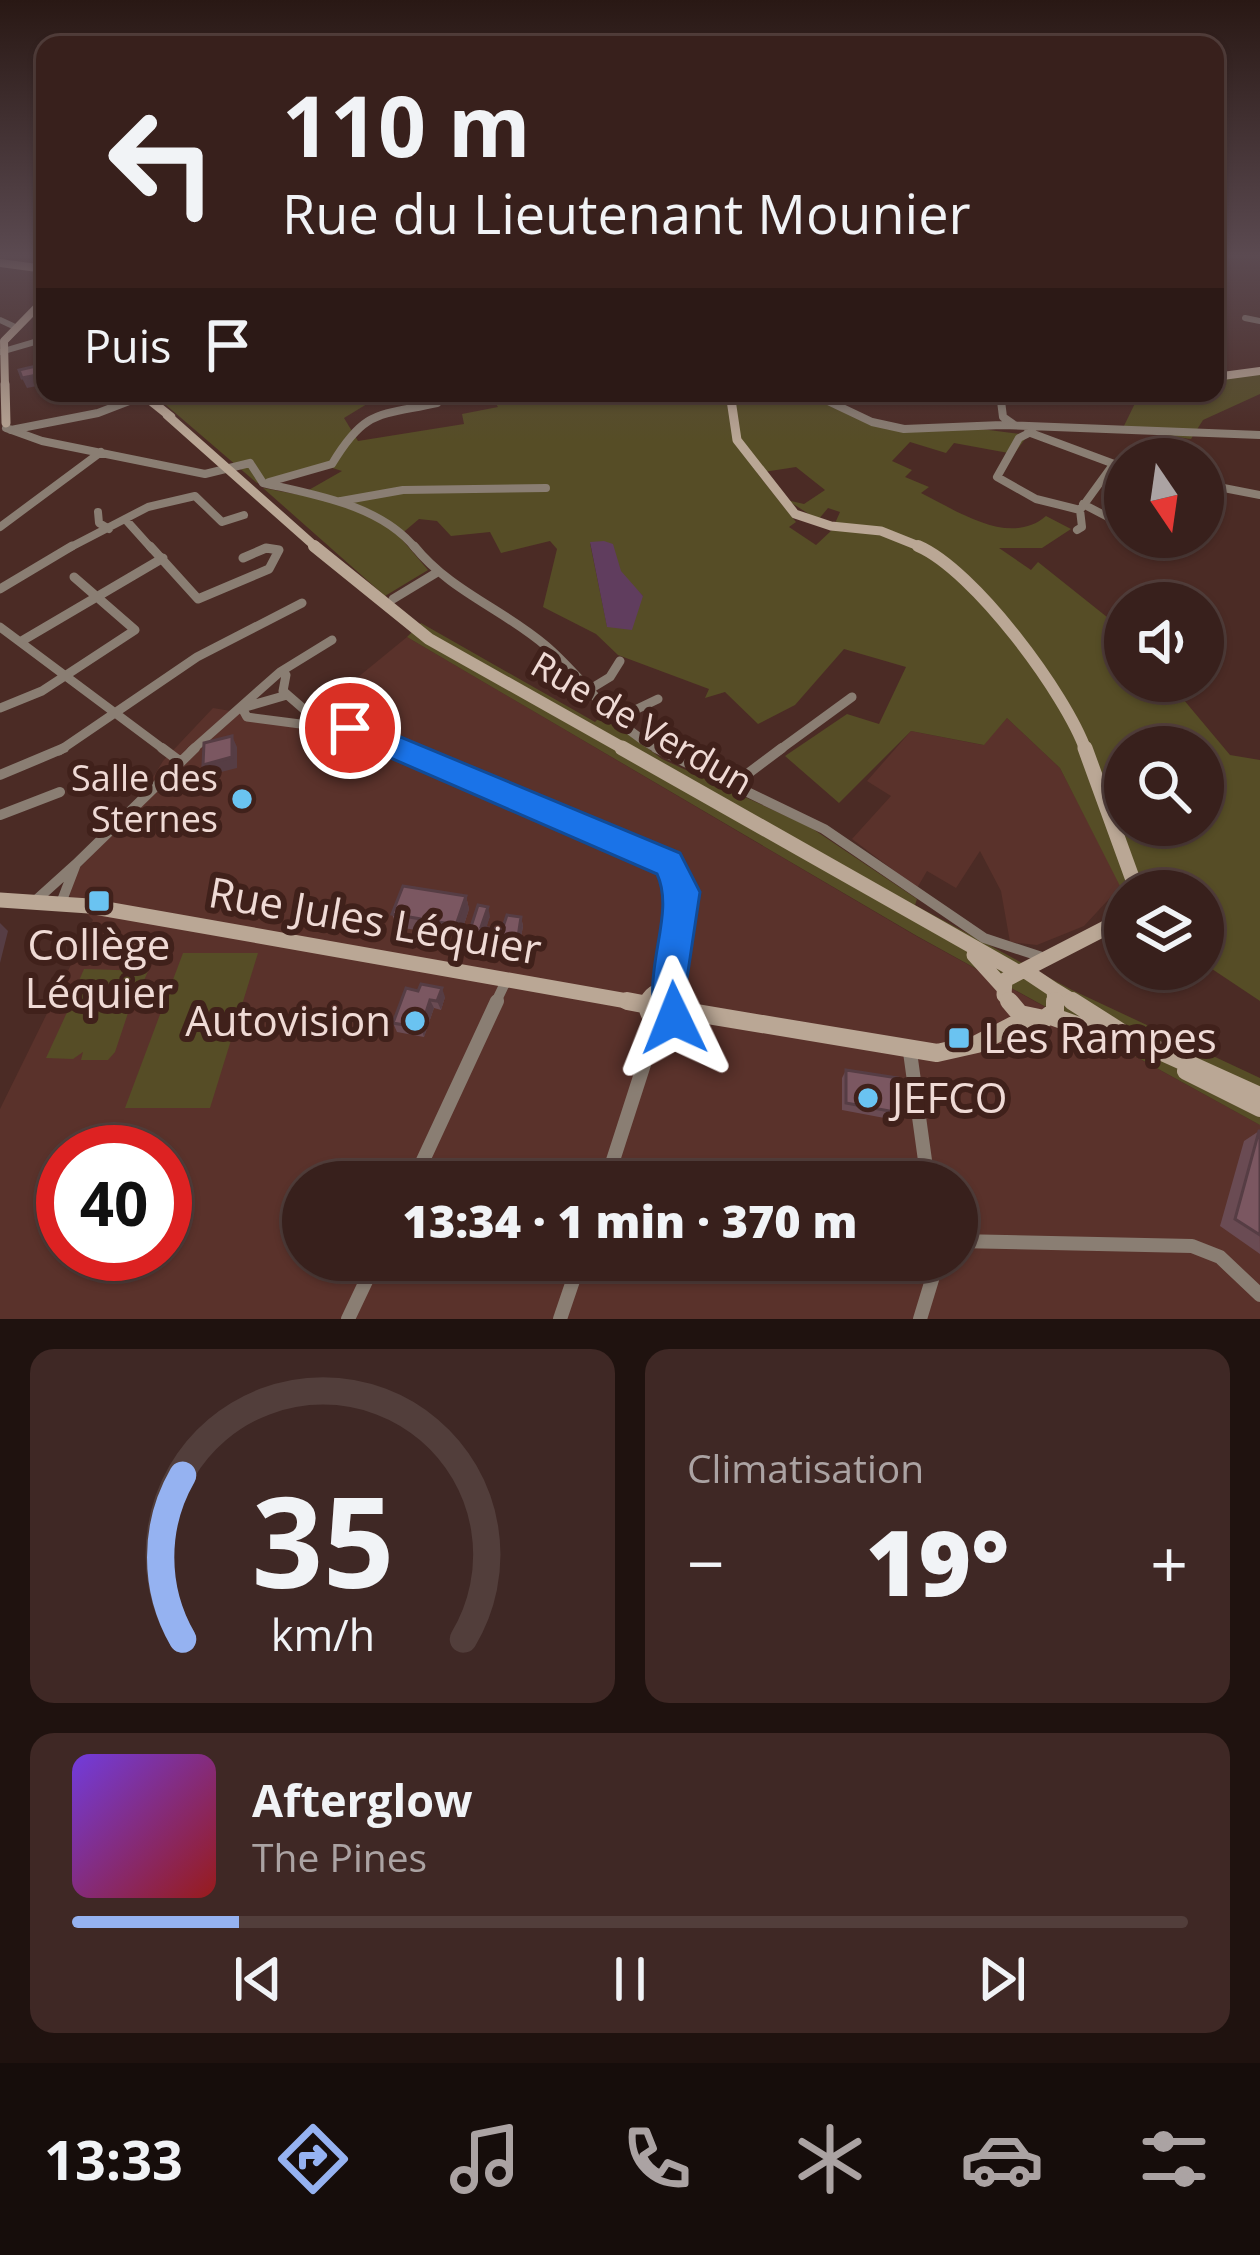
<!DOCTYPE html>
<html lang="fr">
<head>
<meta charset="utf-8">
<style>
	:root { --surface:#38201c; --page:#3f2825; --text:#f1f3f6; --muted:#aba3a3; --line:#523e3b; --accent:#95b2f1 }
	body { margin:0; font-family:"Open Sans",sans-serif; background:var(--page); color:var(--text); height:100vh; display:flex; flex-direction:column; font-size:45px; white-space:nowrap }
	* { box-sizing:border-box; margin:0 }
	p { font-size:39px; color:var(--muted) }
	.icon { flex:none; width:66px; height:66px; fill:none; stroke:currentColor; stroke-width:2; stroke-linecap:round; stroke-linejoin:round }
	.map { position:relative; height:1319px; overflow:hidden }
	.panel { display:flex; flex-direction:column; gap:30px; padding:30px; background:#1f120f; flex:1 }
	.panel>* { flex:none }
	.hud { position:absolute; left:36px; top:36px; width:1188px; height:366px; border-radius:24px; box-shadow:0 3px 9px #0004,0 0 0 3px var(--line); background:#38201c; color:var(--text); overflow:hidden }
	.needle { width:78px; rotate:167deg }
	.buttons { position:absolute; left:1104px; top:438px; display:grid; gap:24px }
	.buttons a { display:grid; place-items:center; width:120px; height:120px; border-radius:50%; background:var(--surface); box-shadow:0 3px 9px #0004,0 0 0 3px var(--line); font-size:60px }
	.speed { position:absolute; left:36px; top:1125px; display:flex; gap:24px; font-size:60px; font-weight:700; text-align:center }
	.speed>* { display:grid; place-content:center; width:156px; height:156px; border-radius:50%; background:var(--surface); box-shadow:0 3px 9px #0004,0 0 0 3px var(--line); line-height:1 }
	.speed .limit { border:18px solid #d22; background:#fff; color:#111 }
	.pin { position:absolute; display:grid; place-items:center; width:102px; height:102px; color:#fff; margin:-51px; border:6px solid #fff; border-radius:50%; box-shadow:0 3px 12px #0007 }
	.me { position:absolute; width:132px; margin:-66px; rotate:358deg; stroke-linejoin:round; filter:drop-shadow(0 0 9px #0008) }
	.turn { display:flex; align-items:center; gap:42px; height:252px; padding:0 48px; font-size:54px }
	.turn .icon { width:156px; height:156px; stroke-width:2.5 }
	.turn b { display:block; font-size:84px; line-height:102px }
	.then { display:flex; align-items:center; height:114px; padding:0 48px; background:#0003; gap:24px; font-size:45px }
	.big { font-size:90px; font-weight:800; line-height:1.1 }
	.panel .widget { flex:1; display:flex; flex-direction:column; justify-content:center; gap:18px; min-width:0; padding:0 42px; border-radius:24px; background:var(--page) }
	.panel .dial { align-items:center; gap:0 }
	.dial svg { height:312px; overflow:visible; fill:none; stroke:var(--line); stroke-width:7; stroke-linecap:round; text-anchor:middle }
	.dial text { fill:var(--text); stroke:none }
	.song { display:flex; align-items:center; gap:36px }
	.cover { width:144px; height:144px; border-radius:18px; background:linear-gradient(135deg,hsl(260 70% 55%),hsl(0 70% 35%)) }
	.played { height:12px; border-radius:6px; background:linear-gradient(90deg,var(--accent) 15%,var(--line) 15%) }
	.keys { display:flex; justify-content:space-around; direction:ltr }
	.heat { display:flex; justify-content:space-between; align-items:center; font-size:66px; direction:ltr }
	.panel .tiles { flex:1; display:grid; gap:30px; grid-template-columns:1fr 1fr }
	.widget:last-child { grid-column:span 2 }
	.trip { position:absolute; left:282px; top:1161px; width:696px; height:120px; border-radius:60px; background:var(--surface); box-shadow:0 3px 9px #0004,0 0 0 3px var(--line); font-weight:800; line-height:120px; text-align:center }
	.tabs { display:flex; height:192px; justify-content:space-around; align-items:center; background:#160d0b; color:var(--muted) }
	.tabs .icon { width:84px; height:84px }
	.tabs .selected { color:var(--accent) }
	.tabs b { font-size:54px; color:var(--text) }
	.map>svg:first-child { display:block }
	.built { fill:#5a322b; fill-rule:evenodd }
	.green { fill:#564d26; fill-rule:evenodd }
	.water { fill:#603d5e }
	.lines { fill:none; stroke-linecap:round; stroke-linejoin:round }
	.street-far4 { stroke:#8a7e73; stroke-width:6 }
	.street-far3 { stroke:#8a7e73; stroke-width:8 }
	.street-far2 { stroke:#8a7e73; stroke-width:9 }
	.street-far1 { stroke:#8a7e73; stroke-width:10 }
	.street { stroke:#8a7e73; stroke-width:14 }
	.secondary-far4 { stroke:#baa795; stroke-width:8 }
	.secondary-far3 { stroke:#baa795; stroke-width:9 }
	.secondary-far2 { stroke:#baa795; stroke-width:12 }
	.secondary-far1 { stroke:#baa795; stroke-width:15 }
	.secondary { stroke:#baa795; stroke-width:18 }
	.wall { fill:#6a4b53 }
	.shaded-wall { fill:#563d44 }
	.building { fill:#7b5761; stroke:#563d44; stroke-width:3 }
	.route { fill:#1a73e8; stroke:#114b97; stroke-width:3 }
	.poi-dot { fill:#6ac3f1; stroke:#40211b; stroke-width:4.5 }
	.labels { text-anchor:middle; stroke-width:12; stroke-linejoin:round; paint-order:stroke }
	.street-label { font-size:36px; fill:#efdad5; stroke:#40211b }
	.poi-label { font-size:36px; fill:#efdad5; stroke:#40211b; text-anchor:end }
	.near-street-label { font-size:42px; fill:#efdad5; stroke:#40211b }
	.near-poi-label { font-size:42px; fill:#efdad5; stroke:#40211b; text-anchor:start }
</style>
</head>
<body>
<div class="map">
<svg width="1260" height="1319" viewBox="0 0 1260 1319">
	<rect width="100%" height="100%" fill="#4b2b25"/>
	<path class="built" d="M407,637L916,936L1260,1125V1319H0V1109L93,920L61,887L128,818L163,761L213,708L302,723ZM63,1152H165V1254H63ZM303,1182H957V1260H303Z
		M1007,718L1060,768L1121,886L1084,926L1037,945L1010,942L1001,891L980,851L956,888L927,871L917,888L852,839L891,796L867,781L911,731L983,745Z"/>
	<path class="green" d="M1260,373V394L1203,420L1191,439L1122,430L1140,393H1215V379Z
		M152,393H385L344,418L358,441L464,424L462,414L498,407L489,393H807L886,429H981L1028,435L1014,454L954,443L946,453L910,442L892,461L912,470L905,477L929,487L921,493C959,512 1010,547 1046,516L1071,529L1042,548H999L1031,570L1038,562L1122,629L1125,681H1168L1230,755L1260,760V1001L1203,963V891H1125V904L1113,894L1120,886L1060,768L1007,718L984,745L911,731L839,803L785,756L847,714L879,724L906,667L844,649L795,705L758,724L725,692L705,698L709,689L618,655L596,634L543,607L557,549L550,541L501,553L490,532L451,536L437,521L419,519L399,536L428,570L385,596L263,488L300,495L342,471L323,465L257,483ZM796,467L825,490L804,504L787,500L818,520L828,508L840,512L832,530L816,545L789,527L796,522L757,473ZM590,543L643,596L607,626ZM1125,747H1203V825H1125Z
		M421,623L595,722L603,714L662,759L810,827L917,899L915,905L1072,990L1260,1078V1125L917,936L407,637Z
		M183,953H258L210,1108H125Z
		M84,969H85L148,971L134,1005L69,1004Z
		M69,1008H95L93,1015L103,1009L129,1010L115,1052L108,1060H81L83,1052L73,1059L46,1058Z"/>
	<path class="water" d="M604,541L613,544L621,571L643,596L632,630L607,627L590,542Z"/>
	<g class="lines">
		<path class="street-far4" d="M1245,318L1260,321
			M0,320L13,326
			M0,352L45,339"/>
		<path class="street-far3" d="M811,393L872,422L904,429L1002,425L1260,435
			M1000,393L1003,417L1013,424
			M6,428L42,441L205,474L250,463
			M11,430L98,413L150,393
			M1028,432L1125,468
			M1029,433L1019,438L997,477L1036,499L1080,510L1112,466
			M250,463L263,483C315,495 381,505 416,549
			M269,482L332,464C365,409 378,416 437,403
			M1203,484L1260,495
			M341,501L403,490L546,488
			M1083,504L1125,526
			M98,512L99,523L109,529
			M126,520L152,549
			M0,527L101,452
			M1077,530L1082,527L1080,510
			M1148,537L1155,541
			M67,549L148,507L195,496L222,522L244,515
			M264,549H272"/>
		<path class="street-far2" d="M150,546L198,599L269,569L279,550L266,548L243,558
			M414,546C450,591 503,609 546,646C588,682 612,727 662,751
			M0,589L72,546
			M393,599L436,573
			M0,627L166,751
			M20,642L163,558
			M286,675L283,691L314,718L308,725L247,717L242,708L287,695
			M587,691L610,677L620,661
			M0,708L42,691L135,630L74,577
			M614,720L658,699
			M330,723L398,751
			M59,751L197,657L302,603
			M191,751L280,672L332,640
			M778,751L852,697"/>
		<path class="street-far1" d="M162,748L178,760
			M391,748L668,864L683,892L667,993
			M656,748L824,829L984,938L1045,958
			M0,775L64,748
			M730,787L782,748
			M0,815L60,792
			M76,864L195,748
			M35,901L76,864L61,903
			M495,1004L506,981"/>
		<path class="street" d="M910,1052L928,1182
			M413,1182L497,1001
			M606,1182L658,1021
			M957,1241L1192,1246L1220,1257L1260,1295
			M348,1319L376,1260
			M560,1319L580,1260
			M920,1319L938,1260"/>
		<path class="secondary-far4" d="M0,263L45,269
			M1215,377L1260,371
			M5,387L4,341L45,299"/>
		<path class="secondary-far3" d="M5,384L6,423
			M141,393L171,417
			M730,393L737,440L795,514L831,526L881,531L926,549
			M167,415L318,549"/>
		<path class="secondary-far2" d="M314,546L429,639L628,751
			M918,546C974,570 1066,694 1086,751"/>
		<path class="secondary-far1" d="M622,748L1016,971
			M1085,748L1137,891
			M0,900L89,906L644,1004
			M974,955L1003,987
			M1024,970L1125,918
			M1054,990L1077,1004
			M1012,1004L1004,995L1005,980L1024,970L1054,990L1055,1004"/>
		<path class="secondary" d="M648 1007a15 15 0 1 1 30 0a15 15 0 1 1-30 0Z
			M627,1001L648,1005
			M1009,1001L1020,1014L1044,1019L1055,1011V1001
			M1072,1001L1127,1036L1260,1096
			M678,1010L937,1053L977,1044L1027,1018
			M1051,1016L1124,1042
			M1186,1071L1260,1108"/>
	</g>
	<path class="wall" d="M466,896L469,909L460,937L397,927L392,914Z
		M490,916L486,927L502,930L521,917L523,926L516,966L508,964L506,954L470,948L467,939Z
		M418,991L445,997L441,1010L434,1008L424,1037L397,1032L393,1023Z
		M846,1070L900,1113L895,1120L842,1110V1078Z
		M1259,1131L1260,1254L1220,1226L1244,1141Z"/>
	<path class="shaded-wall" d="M36,366L41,376L42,385L27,388L22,378Z
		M232,736L237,747V768L209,775L203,765Z
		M466,896L469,909L460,937L456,925Z
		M488,907L490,916L484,936L481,927Z
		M521,917L523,926L516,966L515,957Z
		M0,923L8,931L0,963Z
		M442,988L445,997L441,1010L437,1001Z
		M430,1000L434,1008L424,1037L421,1028Z"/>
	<path class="building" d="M36,366L37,375L22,378L19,370Z
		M232,736V757L203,765L204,743Z
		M403,886L466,896L456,925L392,914Z
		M478,905L488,907L481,927L502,930L507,915L521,917L515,957L506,955L505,945L467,939Z
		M421,984L442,988L437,1001L430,1000L421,1028L393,1023L406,988L418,991Z
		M846,1070L898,1078L900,1113L846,1103Z
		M1259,1131H1260V1235L1235,1219Z"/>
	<linearGradient id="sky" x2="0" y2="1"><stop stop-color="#291814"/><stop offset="0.58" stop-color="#5b4a51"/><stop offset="1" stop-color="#5b4a51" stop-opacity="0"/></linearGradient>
	<rect width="1260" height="441" fill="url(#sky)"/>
	<path class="route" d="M350,716L680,853L700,892L686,985L696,1006L687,1031L674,1037L660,1031C637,975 677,917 657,874L340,736L335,728Z"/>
	<g class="poi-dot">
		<circle cx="242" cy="799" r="12"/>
		<rect x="87" y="889" width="24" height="24" rx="6"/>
		<circle cx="415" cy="1021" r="12"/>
		<rect x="947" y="1026" width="24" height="24" rx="6"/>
		<circle cx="868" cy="1098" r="12"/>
	</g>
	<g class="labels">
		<g class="street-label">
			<text transform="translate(642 723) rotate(30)" y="13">Rue de Verdun</text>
		</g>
		<g class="poi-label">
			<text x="218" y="791">Salle des<tspan x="218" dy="41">Sternes</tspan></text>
		</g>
		<g class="near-street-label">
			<text transform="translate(375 921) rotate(10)" y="15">Rue Jules Léquier</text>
		</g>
		<g class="near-poi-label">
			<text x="99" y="960" text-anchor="middle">Collège<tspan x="99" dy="48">Léquier</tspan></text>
			<text x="391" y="1036" text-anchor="end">Autovision</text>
			<text x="983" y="1053">Les Rampes</text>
			<text x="892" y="1113">JEFCO</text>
		</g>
	</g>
</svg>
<div class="buttons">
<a><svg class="needle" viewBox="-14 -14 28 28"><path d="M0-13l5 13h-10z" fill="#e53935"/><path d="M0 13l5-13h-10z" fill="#aba3a3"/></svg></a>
<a><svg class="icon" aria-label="sound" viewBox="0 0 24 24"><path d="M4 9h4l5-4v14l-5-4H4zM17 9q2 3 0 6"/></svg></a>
<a><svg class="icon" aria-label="search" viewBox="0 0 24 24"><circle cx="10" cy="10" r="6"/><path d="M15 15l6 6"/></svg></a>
<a><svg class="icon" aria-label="layers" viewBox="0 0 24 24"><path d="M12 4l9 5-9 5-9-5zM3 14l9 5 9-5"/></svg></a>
</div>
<div class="speed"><div class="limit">40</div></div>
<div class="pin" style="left:350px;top:728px;background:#d93025"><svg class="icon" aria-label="arrive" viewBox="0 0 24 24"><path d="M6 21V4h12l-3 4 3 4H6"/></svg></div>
<svg class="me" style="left:674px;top:1018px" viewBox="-20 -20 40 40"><path d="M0-17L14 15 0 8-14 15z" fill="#1a73e8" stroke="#fff" stroke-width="4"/></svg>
<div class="trip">13:34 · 1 min · 370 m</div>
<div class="hud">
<div class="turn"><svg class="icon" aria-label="left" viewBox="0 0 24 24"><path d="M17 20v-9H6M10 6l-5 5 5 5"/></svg><div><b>110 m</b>Rue du Lieutenant Mounier</div></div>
<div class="then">Puis<svg class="icon" aria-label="arrive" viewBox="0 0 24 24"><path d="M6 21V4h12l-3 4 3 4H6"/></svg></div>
</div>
</div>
<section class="panel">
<div class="tiles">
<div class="widget dial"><svg viewBox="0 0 100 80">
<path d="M14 69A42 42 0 1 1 86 69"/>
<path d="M14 69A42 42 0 0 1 14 27" stroke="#95b2f1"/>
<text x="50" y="56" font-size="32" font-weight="700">35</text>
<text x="50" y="72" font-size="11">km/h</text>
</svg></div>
<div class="widget"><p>Climatisation</p>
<div class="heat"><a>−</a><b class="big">19°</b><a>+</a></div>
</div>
<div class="widget">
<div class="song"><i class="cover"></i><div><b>Afterglow</b><p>The Pines</p></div></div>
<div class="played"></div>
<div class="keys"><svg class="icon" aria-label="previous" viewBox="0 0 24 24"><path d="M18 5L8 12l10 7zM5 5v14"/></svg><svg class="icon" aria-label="pause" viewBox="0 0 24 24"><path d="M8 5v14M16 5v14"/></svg><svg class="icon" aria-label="next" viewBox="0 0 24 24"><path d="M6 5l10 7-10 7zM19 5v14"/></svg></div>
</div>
</div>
</section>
<nav class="tabs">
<b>13:33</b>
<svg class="icon selected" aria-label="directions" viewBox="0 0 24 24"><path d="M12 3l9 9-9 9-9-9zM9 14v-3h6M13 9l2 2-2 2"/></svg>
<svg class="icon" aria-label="music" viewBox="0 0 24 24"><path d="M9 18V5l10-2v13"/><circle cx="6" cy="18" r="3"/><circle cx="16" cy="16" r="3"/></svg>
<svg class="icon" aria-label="phone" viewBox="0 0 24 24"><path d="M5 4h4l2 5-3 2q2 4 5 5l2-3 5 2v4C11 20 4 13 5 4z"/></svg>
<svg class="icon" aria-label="climate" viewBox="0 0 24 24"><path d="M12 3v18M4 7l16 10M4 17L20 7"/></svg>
<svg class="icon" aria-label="car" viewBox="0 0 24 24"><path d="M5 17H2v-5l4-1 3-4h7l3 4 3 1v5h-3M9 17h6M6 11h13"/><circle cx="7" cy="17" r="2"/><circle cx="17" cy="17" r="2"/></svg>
<svg class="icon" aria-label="filters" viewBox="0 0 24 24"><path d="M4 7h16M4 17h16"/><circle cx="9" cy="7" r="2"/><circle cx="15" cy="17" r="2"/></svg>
</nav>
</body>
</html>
